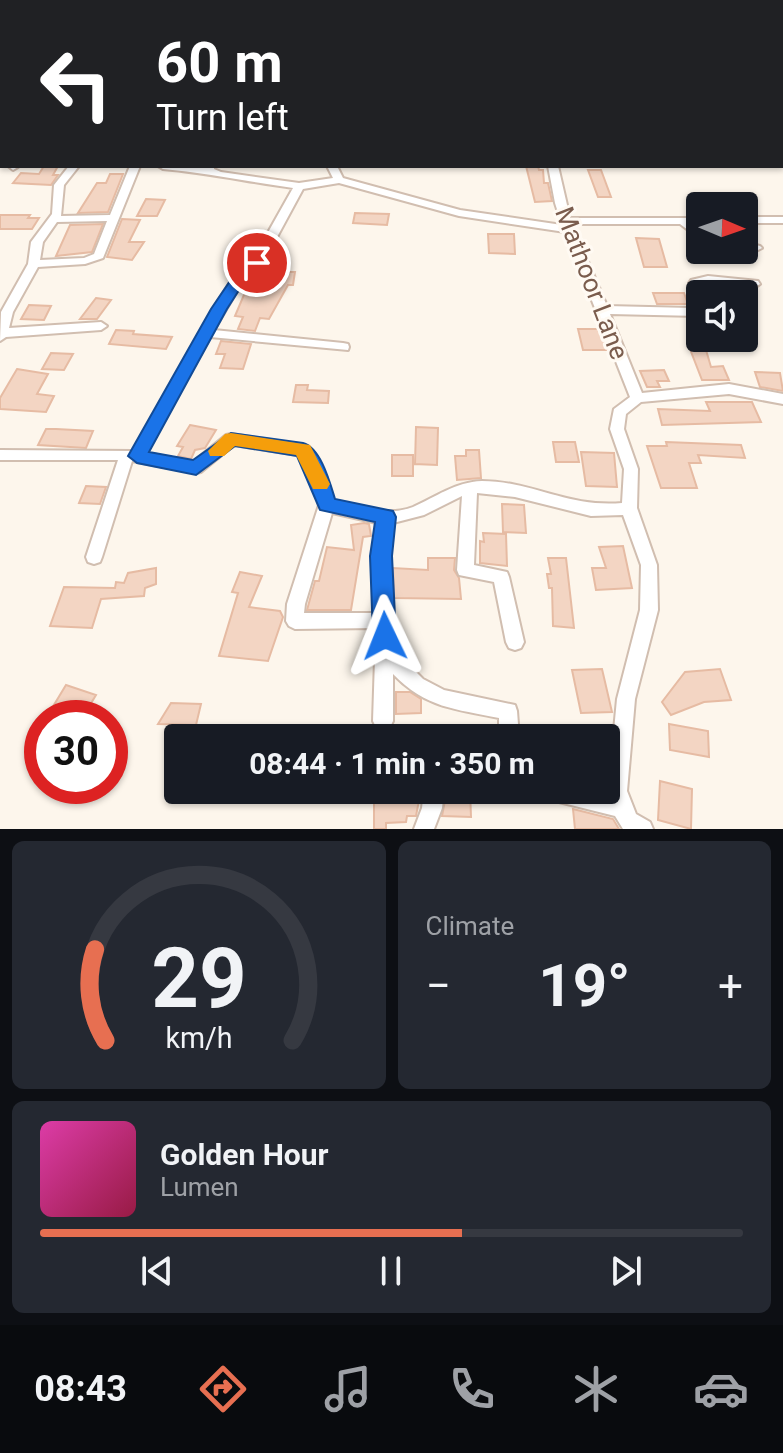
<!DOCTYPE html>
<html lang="en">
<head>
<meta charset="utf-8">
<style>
	:root { --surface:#171b24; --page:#242831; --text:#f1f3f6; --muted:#9ea1a6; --line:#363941; --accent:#e76f51 }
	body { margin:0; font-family:Roboto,sans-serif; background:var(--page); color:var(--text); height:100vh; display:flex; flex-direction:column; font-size:30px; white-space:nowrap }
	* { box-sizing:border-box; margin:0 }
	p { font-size:26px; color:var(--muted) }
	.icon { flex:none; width:44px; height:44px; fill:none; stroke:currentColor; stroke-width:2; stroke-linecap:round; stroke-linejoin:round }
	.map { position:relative; height:829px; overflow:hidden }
	.side { display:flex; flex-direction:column; gap:12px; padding:12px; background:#0d0f14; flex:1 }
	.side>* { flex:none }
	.hud { position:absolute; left:0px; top:0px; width:784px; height:168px; box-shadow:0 2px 6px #0004; background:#202124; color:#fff; overflow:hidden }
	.needle { width:52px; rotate:92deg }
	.tools { position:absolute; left:686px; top:192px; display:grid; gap:16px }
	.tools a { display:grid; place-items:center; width:72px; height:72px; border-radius:8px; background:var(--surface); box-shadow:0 2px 6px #0004; font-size:40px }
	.speed { position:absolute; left:24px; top:700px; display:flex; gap:16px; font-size:40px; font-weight:700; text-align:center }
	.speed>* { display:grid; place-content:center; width:104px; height:104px; border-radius:50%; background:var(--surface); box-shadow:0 2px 6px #0004; line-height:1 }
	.speed .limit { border:12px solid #d22; background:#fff; color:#111 }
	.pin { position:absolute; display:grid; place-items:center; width:68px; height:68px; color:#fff; margin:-34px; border:4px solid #fff; border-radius:50%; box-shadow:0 2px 8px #0007 }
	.me { position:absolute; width:88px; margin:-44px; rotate:358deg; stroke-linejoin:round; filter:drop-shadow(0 0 6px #0008) }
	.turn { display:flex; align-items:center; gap:28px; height:168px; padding:0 24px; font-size:36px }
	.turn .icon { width:104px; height:104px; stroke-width:2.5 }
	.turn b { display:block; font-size:56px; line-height:68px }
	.big { font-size:60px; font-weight:700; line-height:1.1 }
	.side .card { flex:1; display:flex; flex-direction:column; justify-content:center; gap:12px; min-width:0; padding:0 28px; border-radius:12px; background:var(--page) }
	.side .dial { align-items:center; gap:0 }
	.dial svg { height:208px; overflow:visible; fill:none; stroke:var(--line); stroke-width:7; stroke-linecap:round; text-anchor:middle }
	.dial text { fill:var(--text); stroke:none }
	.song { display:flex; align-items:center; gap:24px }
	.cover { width:96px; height:96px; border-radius:12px; background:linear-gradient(135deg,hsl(320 70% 55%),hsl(340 70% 35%)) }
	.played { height:8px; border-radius:4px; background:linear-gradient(90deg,var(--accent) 60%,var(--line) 60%) }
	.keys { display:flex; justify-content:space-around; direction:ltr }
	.heat { display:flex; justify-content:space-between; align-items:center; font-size:44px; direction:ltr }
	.side .tiles { flex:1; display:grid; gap:12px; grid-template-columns:1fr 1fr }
	.card:last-child { grid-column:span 2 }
	.trip { position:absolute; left:164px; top:724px; width:456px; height:80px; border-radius:8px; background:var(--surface); box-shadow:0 2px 6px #0004; font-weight:700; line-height:80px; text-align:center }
	.dock { display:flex; height:128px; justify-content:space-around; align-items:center; background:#090b0e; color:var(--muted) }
	.dock .icon { width:56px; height:56px }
	.dock .active { color:var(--accent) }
	.dock b { font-size:36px; color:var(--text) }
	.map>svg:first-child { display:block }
	.building { fill:#f3d5c3; stroke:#e6bba3; stroke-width:2 }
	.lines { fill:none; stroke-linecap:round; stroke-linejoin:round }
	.minor-casing { stroke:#d1beb0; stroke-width:4 }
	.major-casing { stroke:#dad1cd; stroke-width:4 }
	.minor { fill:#fff; fill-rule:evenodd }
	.major { fill:#fbd9a5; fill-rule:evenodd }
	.route { fill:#1a73e8; stroke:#114b97; stroke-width:2 }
	.slow { fill:#f59e0b }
	.labels { text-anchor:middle; stroke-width:6; stroke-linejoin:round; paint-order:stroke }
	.street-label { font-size:26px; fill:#7a5c4d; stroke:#fffaf3 }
</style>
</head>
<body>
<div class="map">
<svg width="783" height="829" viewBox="0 0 783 829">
	<rect width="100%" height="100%" fill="#fdf6ec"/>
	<path class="building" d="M44,166H58L53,175H58L51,185L13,183L21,173L39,174Z
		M526,166H538L539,170H543L544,183H548L552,201L535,202Z
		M588,170H601L611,197H598Z
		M110,174H123L108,212L78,213L97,183H106Z
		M146,199L165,200L157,216H137Z
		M355,213L389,214L387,225L353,223Z
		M0,215H30L28,218H39L32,229H0Z
		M122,219L140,220L129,242H144L132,260L107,257Z
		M103,224L92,252L56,256L70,225Z
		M488,234H514L515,254L489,253Z
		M636,238L659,239L667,267H644Z
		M274,272H295L293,285H288L269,319L260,318L255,331L238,329L243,317L235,316L246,290L271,291Z
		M653,293H684L688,304H657Z
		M96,298L111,300L97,319H80Z
		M29,305L51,306L44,320L21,319Z
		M578,329H600L608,350H583Z
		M116,330L134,331L133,334L172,337L166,349L109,344Z
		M221,341L251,344L243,369L220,368L225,354H216Z
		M690,349L706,350L711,367L723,366L729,380H702Z
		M51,353L73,354L64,370L42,369Z
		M17,369L48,374L37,394L54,396L46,412L0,409V398Z
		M664,370L669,381H657L660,387H647L640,371Z
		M755,372L780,373L783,391L760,387Z
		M296,385H308L307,390L329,391L328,403L293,402Z
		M706,402H752L761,422L662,425L658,409L710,411Z
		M190,425L216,430L205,448L195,450L191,459L178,456L183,447L177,446Z
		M416,427L438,428L437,465L415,464Z
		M46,429H56L93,431L86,448L38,445Z
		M553,442H575L579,462H556Z
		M666,442L741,445L745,458L698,455L701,463H689L697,488H661L647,446H667Z
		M466,450H479L481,478L457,480L455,456H466Z
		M581,452L614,453L617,487L586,486Z
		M392,455H413V476H392Z
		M86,486L106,487L100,504L79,503Z
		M502,504L524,505L526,533L503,532Z
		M364,523L369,524L371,536L363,537L351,610H307L315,581H319L327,547L354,550L351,525Z
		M483,533L506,534L507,566L480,563V541L484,542Z
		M623,546L632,588L596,590L592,568H606L599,547Z
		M428,558H455L454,570L459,578L461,599L394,598L393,568L428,570Z
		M548,558H566L574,628L553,626L552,588H549L547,574H551Z
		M156,568V584L145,588L144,596L101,599L92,628L50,626L64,587L115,588L116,582L124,583L128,573Z
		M240,572L262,576L249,607L280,611L283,617L268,661L219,656L238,593L232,592Z
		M602,669L612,712L581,713L572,670Z
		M720,669L731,700L704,702L671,715L662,702L685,672Z
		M66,685L96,695L82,718H46Z
		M396,692H410L421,699V713L396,714Z
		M171,703L201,704L196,725L158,724Z
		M669,724L708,731L709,757L670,750Z
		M660,781L692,789L691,829L658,820Z
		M374,790H391V797L421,790L416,816H407L406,822L386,823V829H374Z
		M447,790H470L471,817L442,816Z
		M573,809L613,819L619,829H575Z"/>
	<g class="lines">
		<g class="minor-casing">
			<path id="minor" d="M157,0H165L156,2Z
				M393,0H401L391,2Z
				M497,0H505V2H497Z
				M580,0H588V2H580Z
				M652,0H733L734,1L655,2Z
				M0,21H2V25H0Z
				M782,75L783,76V83L782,82Z
				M0,96H2V102H0Z
				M782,134H783V140H782Z
				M8,166H18V167L13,170Z
				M69,166H79L64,185L61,216L110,215L130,166H140L103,258L85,264L38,267L13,312L9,328L101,322L107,326L101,330L6,337L0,341L1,312L28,264L31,242L52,214L54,185ZM107,221L94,254L84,258L40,260L43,242L57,222Z
				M158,166H214V169L221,172L299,183L333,178L327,166H337L343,178L460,210L562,225L555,203L548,166H558L570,218H700V224H693L700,230V239L680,224H572L607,306L691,308L689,283L691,280L708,276L758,281L760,284L754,288L708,284L701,285L700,315L698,316L610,314L642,393L729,384L783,394V404L729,394L641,402L626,414L624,429L638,469L637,508L657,565L658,610L635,699L627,791L636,814L650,822L653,829H623L615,816L551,800L544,797L541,790H593L608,794L617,699L640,610L641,565L623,515L591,516L515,497L477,493L474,565L507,572L509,577L524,642L521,648L515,650L509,648L506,642L494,582L459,575L457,570L462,496L424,515L393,523L389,556L393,649L423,679L444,690L515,705L517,711L519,738H499V718C455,709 426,708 393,674V721L390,727L383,730L376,727L373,721L376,628L295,629L289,626L286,621L287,604L319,505L311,476L298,455L234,445L201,472L196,473L132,461L102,557L100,562L94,564L88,562L86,557L118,460H0V450L133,451L213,309L231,281L252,261L293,188C249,182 207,173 163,169ZM339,183L459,216L565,232L630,397L614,409L610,429L624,469L622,503C569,508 531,481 482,481C455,482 436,497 413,507C389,516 356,510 334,501L326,476L308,446L303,445L231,434L226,435L193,462L146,453L210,337L348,350L349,347L348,344L343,343L214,330L240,286L263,263L303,189ZM332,513L377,523L373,556L376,613H304L305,604Z
				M744,217H783V223H744Z
				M744,242L760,246L762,248L756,251L744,248Z
				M424,790H444L442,808L434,829H414L422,808Z"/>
		</g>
		<g class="major-casing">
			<path id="major" d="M100,0H111L98,2Z
				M451,0H473L475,2H453Z
				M782,33H783V39H782Z
				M0,111H2L0,121Z"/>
		</g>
		<use href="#minor" class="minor"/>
		<use href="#major" class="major"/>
	</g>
	<path class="route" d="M257,259L264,263L241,287L227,309L149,452L193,460L231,433L303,443C321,448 330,483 335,499L393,511L396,517L392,556L396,636L393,643L385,646L376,643L373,636L370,556L375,522L320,510L297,456L235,446L196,475L137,463L128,456L211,309L230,281L251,260Z"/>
	<path class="slow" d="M231,433L310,445L330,484L327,489H313L296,455L235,446L224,456H210L208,451L225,434Z"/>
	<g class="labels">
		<g class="street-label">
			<text transform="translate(592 283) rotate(69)" y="9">Mathoor Lane</text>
		</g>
	</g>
</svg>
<div class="tools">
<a><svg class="needle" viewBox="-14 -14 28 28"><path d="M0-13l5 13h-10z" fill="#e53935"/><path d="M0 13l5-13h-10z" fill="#9ea1a6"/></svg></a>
<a><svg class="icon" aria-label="sound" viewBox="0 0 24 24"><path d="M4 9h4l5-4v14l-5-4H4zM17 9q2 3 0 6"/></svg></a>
</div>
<div class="speed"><div class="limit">30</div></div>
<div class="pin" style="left:257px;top:263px;background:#d93025"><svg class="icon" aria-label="arrive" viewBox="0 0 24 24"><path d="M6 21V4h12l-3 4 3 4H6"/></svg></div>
<svg class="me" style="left:385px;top:636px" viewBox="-20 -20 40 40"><path d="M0-17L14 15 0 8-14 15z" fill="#1a73e8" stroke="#fff" stroke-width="4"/></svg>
<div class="trip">08:44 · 1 min · 350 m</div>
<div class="hud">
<div class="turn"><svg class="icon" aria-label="left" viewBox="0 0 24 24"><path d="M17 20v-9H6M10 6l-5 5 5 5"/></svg><div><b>60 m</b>Turn left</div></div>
</div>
</div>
<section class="side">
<div class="tiles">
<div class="card dial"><svg viewBox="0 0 100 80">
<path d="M14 69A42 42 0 1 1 86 69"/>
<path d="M14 69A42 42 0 0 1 10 34" stroke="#e76f51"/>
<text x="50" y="56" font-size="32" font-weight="700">29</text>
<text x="50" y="72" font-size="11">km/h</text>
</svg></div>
<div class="card"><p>Climate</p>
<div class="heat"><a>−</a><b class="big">19°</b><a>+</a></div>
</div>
<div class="card">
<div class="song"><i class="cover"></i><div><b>Golden Hour</b><p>Lumen</p></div></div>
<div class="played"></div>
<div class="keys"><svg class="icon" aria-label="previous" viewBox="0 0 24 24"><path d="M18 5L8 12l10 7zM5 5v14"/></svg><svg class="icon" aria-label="pause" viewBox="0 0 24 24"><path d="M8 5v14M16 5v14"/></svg><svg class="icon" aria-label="next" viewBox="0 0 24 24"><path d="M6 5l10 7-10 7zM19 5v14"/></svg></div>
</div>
</div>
</section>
<nav class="dock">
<b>08:43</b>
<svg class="icon active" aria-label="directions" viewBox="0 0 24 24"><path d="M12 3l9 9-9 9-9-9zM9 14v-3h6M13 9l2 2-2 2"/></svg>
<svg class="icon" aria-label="music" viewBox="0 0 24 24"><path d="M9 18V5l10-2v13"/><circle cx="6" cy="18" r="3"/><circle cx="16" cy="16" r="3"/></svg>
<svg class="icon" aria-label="phone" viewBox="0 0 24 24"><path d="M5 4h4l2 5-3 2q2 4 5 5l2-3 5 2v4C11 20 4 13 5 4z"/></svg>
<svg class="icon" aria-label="climate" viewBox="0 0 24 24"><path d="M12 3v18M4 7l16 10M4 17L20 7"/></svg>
<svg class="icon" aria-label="car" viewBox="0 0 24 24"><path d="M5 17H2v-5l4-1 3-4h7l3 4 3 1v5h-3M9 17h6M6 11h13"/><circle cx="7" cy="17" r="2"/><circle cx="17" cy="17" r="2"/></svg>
</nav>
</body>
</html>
